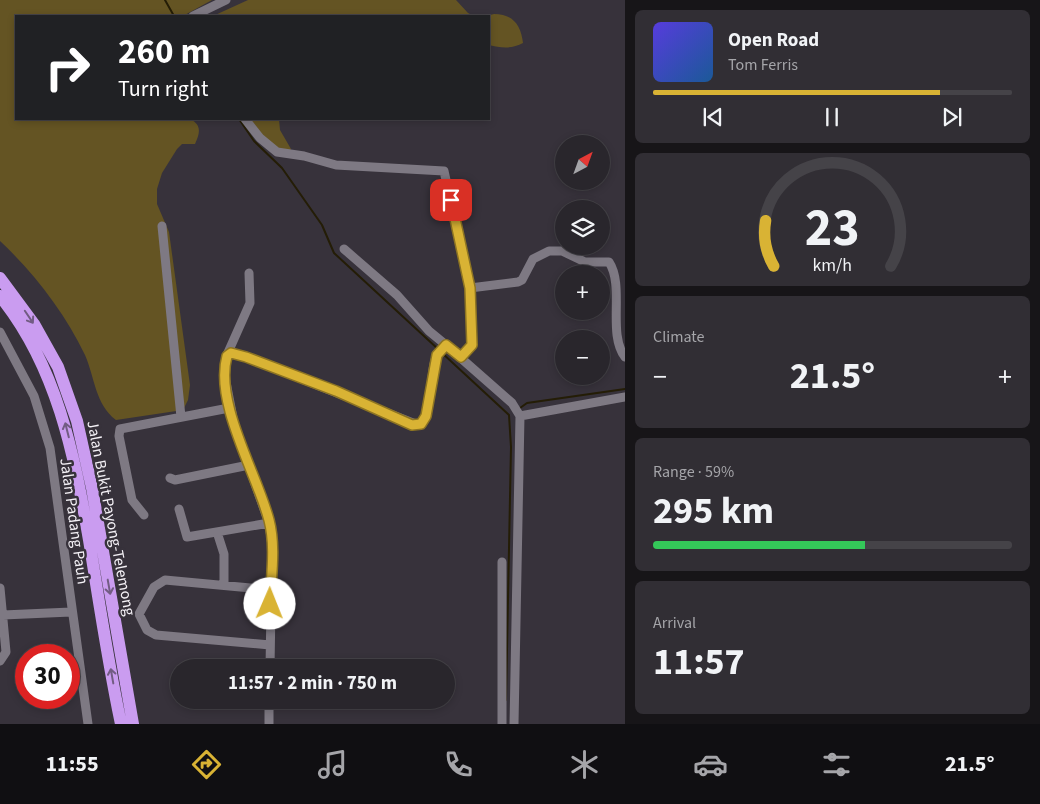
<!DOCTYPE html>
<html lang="en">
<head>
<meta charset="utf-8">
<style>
	:root { --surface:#29262c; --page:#312e34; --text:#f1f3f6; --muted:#a5a5a9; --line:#454348; --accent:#d9b334 }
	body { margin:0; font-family:"Source Sans 3",sans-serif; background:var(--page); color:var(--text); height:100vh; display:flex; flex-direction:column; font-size:19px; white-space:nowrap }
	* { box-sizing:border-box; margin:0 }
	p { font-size:16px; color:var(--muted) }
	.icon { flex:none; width:28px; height:28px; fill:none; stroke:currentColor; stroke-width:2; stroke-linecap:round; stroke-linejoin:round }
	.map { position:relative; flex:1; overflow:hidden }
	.drawer { display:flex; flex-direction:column; gap:10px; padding:10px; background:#171518; width:415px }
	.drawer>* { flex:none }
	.banner { position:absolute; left:15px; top:15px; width:475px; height:105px; border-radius:0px; box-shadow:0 2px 8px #0003,0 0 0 1px var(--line); background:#202124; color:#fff; overflow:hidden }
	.needle { width:32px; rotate:41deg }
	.controls { position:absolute; left:555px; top:135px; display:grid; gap:10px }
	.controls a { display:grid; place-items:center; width:55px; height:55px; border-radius:50%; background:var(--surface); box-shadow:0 2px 8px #0003,0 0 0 1px var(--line); font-size:25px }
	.speed { position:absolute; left:15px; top:644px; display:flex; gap:10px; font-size:25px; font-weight:700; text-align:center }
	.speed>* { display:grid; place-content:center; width:65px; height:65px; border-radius:50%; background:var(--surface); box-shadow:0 2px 8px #0003,0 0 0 1px var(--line); line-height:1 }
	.speed .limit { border:8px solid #d22; background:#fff; color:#111 }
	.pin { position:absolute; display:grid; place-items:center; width:42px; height:42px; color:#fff; margin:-21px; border-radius:10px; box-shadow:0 2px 8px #0006 }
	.me { position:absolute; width:55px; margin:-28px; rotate:1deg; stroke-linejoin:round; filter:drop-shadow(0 0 4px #0008) }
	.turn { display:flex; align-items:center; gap:18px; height:105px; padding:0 20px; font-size:22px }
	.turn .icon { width:65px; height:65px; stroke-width:2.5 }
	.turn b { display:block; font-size:35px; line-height:42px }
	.big { font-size:38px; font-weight:700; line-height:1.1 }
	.drawer .tile { flex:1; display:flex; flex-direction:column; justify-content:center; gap:8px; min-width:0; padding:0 18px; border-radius:8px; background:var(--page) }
	.drawer .dial { align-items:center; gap:0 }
	.dial svg { height:130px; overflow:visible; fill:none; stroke:var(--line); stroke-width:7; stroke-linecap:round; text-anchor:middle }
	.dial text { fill:var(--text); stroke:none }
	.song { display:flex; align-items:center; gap:15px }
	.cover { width:60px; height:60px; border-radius:8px; background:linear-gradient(135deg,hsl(250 70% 55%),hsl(210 70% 35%)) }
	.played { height:5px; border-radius:2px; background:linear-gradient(90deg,var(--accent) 80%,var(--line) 80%) }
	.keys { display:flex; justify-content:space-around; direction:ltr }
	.heat { display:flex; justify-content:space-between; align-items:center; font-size:28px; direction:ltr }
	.charge { height:8px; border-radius:4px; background:linear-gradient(90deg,#34c759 59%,var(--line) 0) }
	.trip { position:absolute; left:170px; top:659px; width:285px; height:50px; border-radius:25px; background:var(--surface); box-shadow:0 2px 8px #0003,0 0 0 1px var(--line); font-weight:700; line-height:50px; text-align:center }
	.menu { display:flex; height:80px; justify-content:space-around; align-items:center; background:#100f12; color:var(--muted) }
	.menu .icon { width:35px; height:35px }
	.menu .on { color:var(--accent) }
	.menu b { font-size:22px; color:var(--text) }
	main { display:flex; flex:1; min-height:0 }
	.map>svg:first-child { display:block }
	.green { fill:#645423 }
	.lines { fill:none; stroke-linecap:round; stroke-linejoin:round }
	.stream { stroke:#241d06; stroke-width:2 }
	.minor { stroke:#7e7983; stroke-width:9 }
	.highway { stroke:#ca9cf0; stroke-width:12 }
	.oneway { stroke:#725c83 }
	.route-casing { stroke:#8d7422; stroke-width:12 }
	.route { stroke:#d9b334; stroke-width:9 }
	.labels { text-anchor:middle; stroke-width:5; stroke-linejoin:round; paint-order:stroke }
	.street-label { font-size:16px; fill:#f4f1f6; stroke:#37323b }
</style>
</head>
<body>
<main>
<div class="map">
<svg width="625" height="724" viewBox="0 0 625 724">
	<rect width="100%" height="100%" fill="#37323b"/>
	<path class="green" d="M0,0H212L183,16H16V119H190C202,125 200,133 195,144H182L177,149L162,173L157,189V204L169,232L190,385L188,400L183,410L116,420C95,404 95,378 85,355C65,313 34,273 0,241Z
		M248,0H456L468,13L474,16H213Z
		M494,14C513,14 521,25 523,43C512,49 501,48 489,45V16H486Z
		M249,119H279L280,130L291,149L288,152C273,150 257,132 249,119Z"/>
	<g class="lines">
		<path class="stream" d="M165,0L174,16
			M239,119L254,141L282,168L322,225L334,253L438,349
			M441,352L509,415L511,447L506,700
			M520,408L527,403L625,389"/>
		<path class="minor" d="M193,16L226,0
			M245,119L260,138L277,152L304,156L336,165L444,171L470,288
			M162,226L181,417
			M344,249L397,295L429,331L446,345
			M249,273L250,303L226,357L225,377L235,428L269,523L272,546L270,668
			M0,332L34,396L50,448L88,724
			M228,355L231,353L246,357L418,425C439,413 423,356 446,345L512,403L520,416L514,724
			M461,357L472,345L470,288L518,282L522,280L533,259L549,251H562L585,262H609C625,286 607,334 625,357
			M520,416L625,397
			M170,478L175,480L249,465
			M179,509L187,537L269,523
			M144,515L132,500L119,436L120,429L229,408
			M217,532L224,554V585
			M502,562V724
			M0,588L6,652L0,661
			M3,615L71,612
			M270,645L156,635L147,630L139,614L154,587L165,580L271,590
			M230,700L269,703
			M269,724V700"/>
		<path class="highway" d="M0,278L34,324L58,367L77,421L92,488L133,724
			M0,296C57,366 74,454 89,540C99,601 108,663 121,724"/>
	</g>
	<defs><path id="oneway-shaft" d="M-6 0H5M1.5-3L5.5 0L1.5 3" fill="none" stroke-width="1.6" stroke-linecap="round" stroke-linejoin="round" transform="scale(1.25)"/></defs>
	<g class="oneway">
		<use href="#oneway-shaft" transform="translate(29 317) rotate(56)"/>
		<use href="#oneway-shaft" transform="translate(67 430) rotate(-104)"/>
		<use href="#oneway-shaft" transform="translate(109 587) rotate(80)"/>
		<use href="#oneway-shaft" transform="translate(112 676) rotate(-100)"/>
	</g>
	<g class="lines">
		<g class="route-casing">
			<path id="route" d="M270,604C271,577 276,547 269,520C257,474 214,403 227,356L231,353L246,357L336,391L412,425L421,424L426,416L437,355L446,345L461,357L472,345L470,288L451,200"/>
		</g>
		<use href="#route" class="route"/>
	</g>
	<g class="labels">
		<g class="street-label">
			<text transform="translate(112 518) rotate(79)" y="6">Jalan Bukit Payong-Telemong</text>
			<text transform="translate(75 521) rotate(82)" y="6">Jalan Padang Pauh</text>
		</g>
	</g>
</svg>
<div class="controls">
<a><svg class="needle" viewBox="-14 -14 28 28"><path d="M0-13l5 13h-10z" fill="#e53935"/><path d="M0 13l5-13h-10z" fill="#a5a5a9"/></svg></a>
<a><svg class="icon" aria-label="layers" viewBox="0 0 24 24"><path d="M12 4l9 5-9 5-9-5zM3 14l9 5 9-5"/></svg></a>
<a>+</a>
<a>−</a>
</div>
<div class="speed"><div class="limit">30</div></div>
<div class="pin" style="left:451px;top:200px;background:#d93025"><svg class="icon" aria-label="arrive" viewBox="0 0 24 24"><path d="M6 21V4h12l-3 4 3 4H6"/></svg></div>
<svg class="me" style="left:270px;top:604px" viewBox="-20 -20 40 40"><circle r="19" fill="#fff"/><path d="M0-13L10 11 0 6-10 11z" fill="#d9b334"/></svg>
<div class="trip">11:57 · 2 min · 750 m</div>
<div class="banner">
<div class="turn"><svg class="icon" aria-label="right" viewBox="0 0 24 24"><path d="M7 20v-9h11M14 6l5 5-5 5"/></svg><div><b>260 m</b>Turn right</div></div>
</div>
</div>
<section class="drawer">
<div class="tile">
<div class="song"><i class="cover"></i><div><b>Open Road</b><p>Tom Ferris</p></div></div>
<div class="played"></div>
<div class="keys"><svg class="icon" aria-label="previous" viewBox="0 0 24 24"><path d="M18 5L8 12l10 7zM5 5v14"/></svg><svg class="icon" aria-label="pause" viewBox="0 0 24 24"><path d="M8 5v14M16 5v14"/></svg><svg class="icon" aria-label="next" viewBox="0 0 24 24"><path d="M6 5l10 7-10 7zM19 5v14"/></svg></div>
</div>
<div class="tile dial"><svg viewBox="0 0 100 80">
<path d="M14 69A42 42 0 1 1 86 69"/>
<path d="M14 69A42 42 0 0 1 9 41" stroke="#d9b334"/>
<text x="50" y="56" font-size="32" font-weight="700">23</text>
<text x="50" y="72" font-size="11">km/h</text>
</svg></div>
<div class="tile"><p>Climate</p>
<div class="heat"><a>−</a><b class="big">21.5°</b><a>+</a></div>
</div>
<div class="tile"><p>Range · 59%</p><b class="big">295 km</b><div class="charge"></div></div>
<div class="tile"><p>Arrival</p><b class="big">11:57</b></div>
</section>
</main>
<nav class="menu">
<b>11:55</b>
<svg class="icon on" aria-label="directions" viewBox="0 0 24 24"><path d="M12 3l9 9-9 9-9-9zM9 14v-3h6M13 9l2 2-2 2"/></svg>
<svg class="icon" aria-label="music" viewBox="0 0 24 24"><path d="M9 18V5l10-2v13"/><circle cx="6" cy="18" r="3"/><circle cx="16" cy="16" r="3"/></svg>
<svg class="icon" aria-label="phone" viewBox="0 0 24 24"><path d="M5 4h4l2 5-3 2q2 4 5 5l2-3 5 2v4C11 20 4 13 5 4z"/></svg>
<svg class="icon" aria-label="climate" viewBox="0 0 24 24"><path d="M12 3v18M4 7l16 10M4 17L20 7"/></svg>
<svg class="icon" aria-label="car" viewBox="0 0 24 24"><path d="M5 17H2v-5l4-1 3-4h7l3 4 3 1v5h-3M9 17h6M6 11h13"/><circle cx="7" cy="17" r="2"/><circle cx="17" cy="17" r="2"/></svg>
<svg class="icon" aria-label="filters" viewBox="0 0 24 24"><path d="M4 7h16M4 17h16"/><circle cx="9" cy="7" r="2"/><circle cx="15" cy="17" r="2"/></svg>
<b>21.5°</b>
</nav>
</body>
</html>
